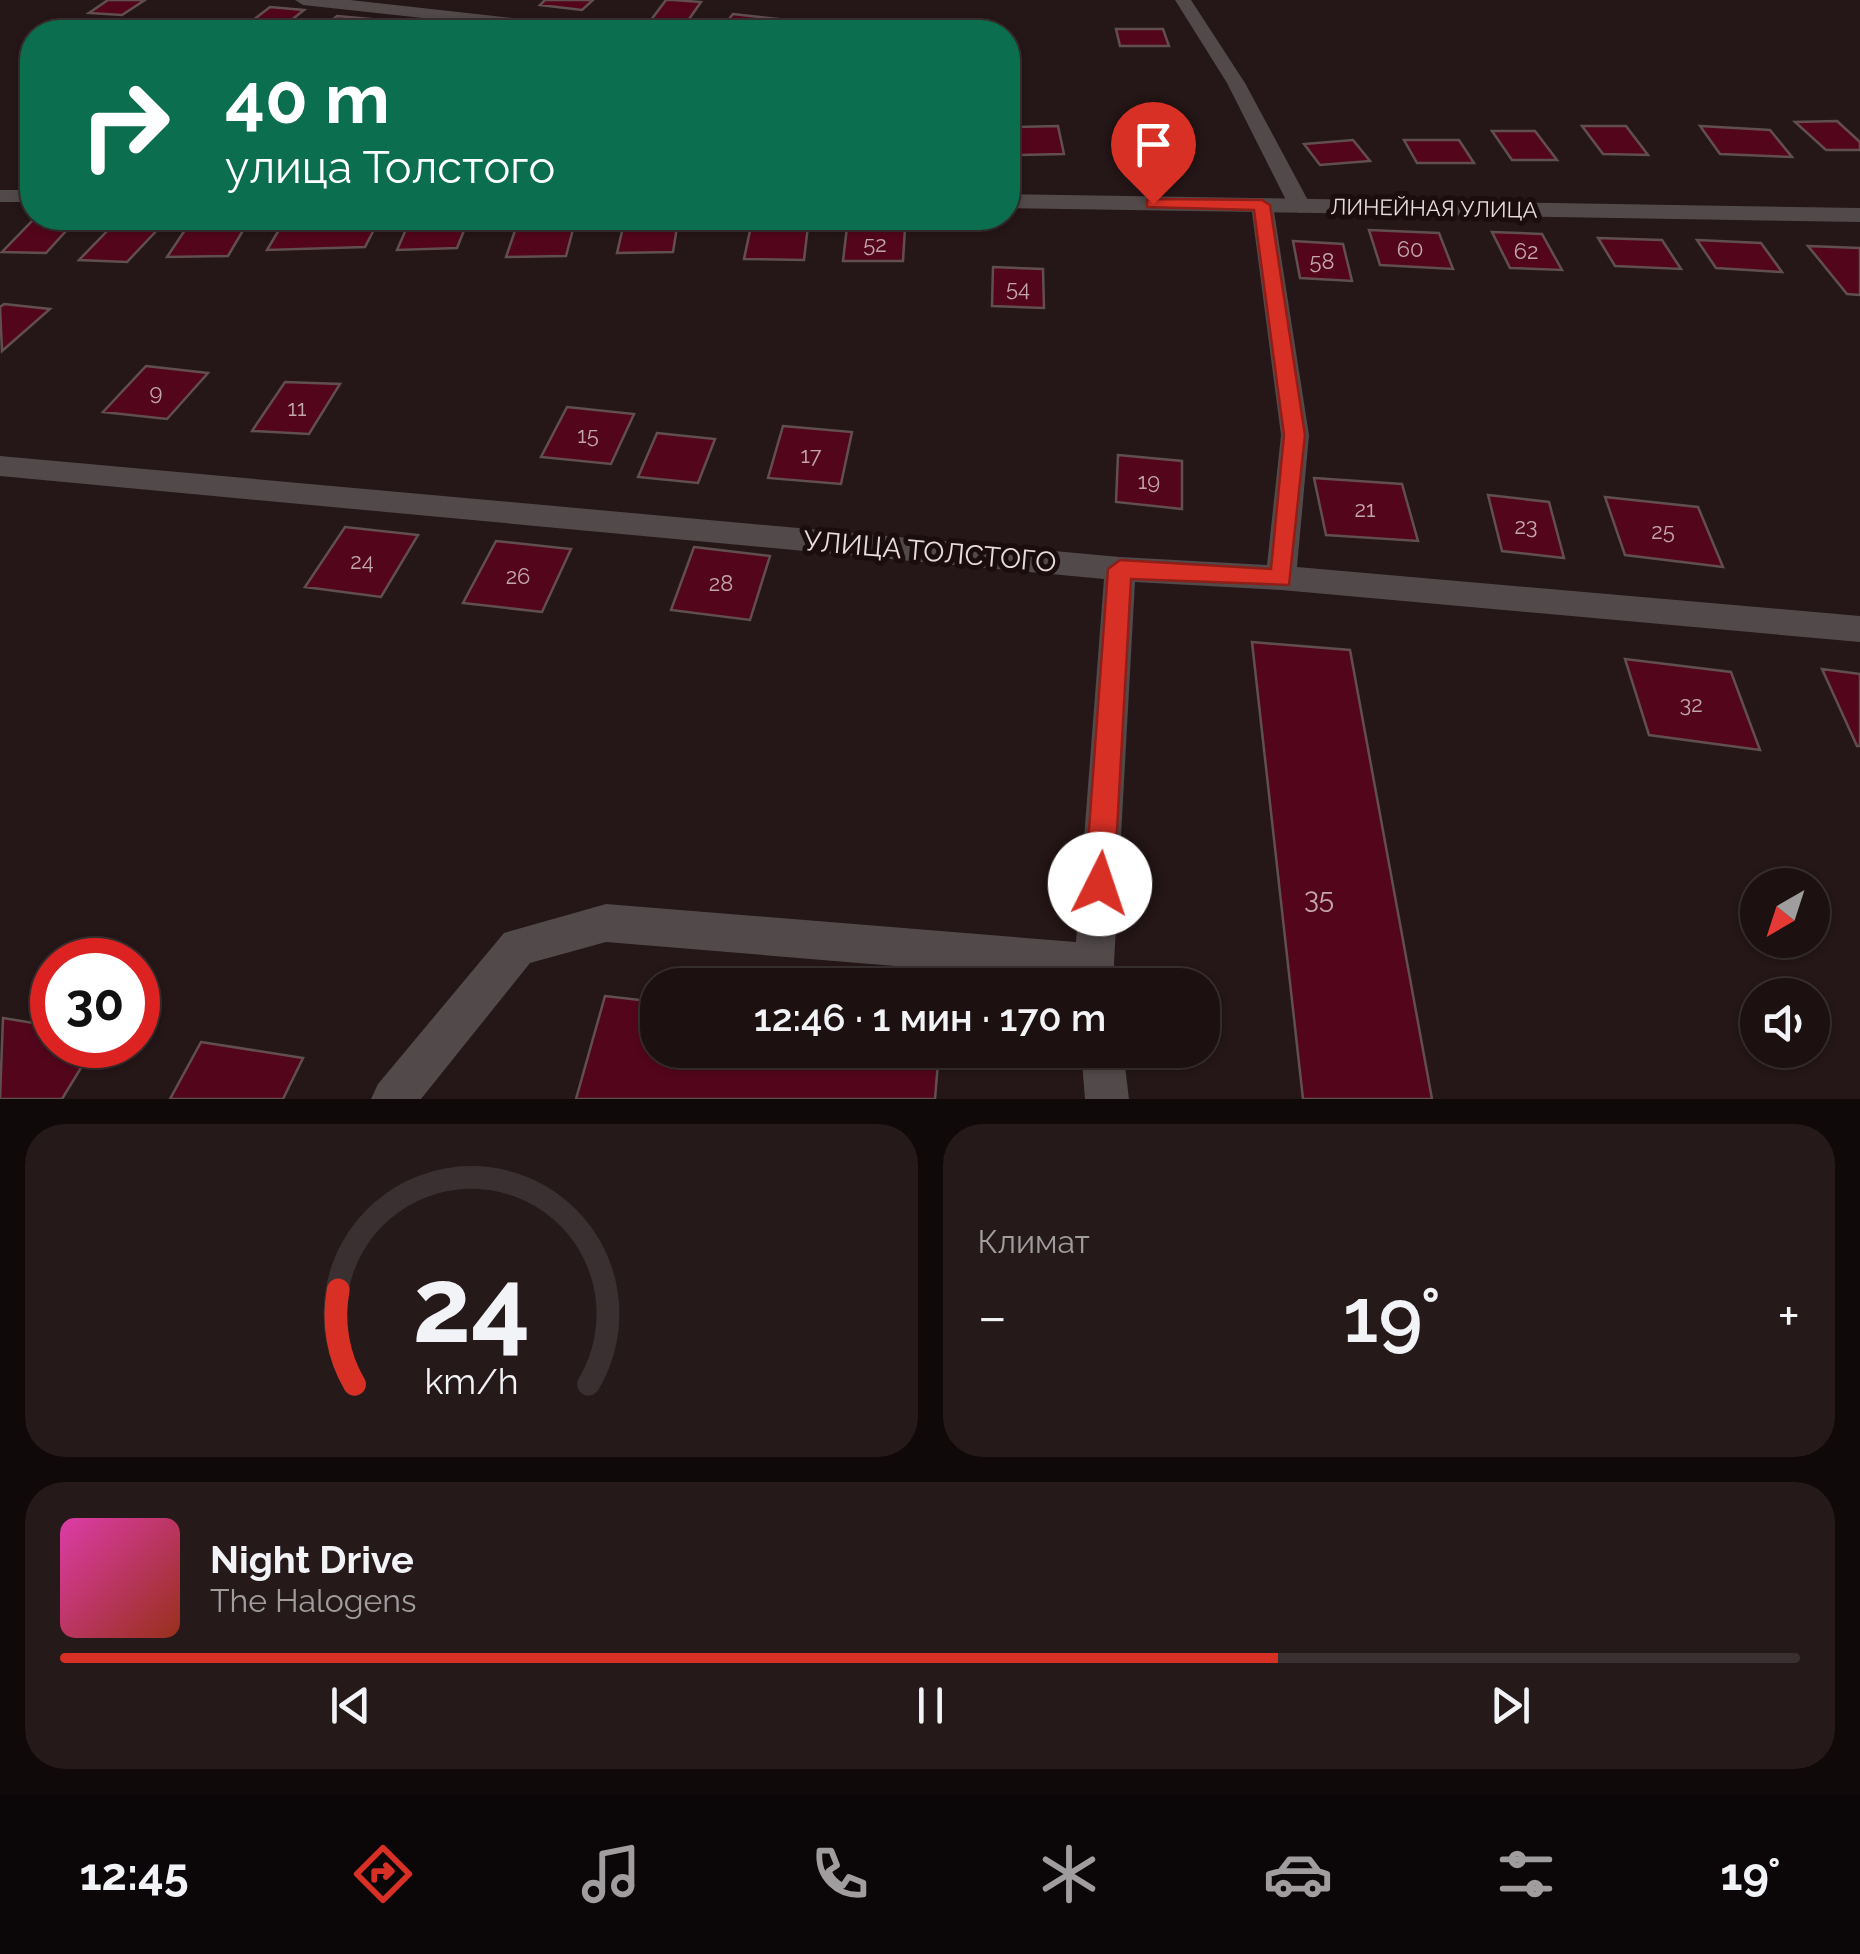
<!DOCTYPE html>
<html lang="ru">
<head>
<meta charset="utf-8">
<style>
	:root { --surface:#1c1011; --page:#25191a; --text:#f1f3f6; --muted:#a09d9f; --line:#3a3031; --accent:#d93025 }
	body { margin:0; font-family:Raleway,sans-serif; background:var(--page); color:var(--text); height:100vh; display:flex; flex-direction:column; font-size:38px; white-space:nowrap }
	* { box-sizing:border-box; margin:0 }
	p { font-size:32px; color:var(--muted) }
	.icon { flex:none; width:55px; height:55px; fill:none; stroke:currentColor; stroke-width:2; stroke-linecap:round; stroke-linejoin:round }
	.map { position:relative; height:1099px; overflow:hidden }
	.sheet { display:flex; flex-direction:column; gap:25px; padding:25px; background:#0f0909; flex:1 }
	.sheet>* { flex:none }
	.hud { position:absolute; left:20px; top:20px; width:1000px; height:210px; border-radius:40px; box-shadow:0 2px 8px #0004,0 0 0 2px var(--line); background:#0b6e4f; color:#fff; overflow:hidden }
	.needle { width:65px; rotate:219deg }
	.controls { position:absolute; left:1740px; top:868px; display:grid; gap:20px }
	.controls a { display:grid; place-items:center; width:90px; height:90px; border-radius:50%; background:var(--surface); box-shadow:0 2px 8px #0004,0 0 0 2px var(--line); font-size:50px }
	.speed { position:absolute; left:30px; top:938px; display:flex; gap:20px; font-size:50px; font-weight:700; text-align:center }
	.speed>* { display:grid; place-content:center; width:130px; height:130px; border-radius:50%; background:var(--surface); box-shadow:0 2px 8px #0004,0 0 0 2px var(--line); line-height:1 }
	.speed .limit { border:15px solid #d22; background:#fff; color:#111 }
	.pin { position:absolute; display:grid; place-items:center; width:85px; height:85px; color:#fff; margin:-102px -42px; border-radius:50% 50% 50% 0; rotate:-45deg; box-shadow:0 0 10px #0007 }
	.pin .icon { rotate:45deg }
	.me { position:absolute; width:110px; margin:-55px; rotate:4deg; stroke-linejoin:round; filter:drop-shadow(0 0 8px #0008) }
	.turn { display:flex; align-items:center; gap:35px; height:210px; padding:0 40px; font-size:45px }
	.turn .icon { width:130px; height:130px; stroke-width:2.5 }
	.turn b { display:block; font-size:70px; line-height:85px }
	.big { font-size:75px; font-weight:600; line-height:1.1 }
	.sheet .tile { flex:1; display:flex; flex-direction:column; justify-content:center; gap:15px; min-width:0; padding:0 35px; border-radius:40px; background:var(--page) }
	.sheet .dial { align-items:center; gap:0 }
	.dial svg { height:260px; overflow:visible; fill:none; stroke:var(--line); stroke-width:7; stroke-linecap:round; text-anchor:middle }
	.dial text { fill:var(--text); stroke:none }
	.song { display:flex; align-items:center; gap:30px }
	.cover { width:120px; height:120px; border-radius:15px; background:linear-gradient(135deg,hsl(320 70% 55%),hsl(10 70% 35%)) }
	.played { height:10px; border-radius:5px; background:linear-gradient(90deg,var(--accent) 70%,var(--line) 70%) }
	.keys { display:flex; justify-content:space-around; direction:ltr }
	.heat { display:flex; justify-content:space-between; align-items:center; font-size:55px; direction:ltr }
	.sheet .tiles { flex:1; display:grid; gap:25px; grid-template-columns:1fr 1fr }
	.tile:last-child { grid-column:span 2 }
	.trip { position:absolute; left:640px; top:968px; width:580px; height:100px; border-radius:40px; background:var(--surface); box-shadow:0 2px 8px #0004,0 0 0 2px var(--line); font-weight:600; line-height:100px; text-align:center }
	.tabs { display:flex; height:160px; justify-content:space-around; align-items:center; background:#0b0607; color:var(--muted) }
	.tabs .icon { width:70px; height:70px }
	.tabs .selected { color:var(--accent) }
	.tabs b { font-size:45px; color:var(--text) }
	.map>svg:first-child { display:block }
	.building { fill:#53061b; stroke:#614f50; stroke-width:2.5 }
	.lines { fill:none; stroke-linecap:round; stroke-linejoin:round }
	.minor { fill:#51494a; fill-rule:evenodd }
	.tertiary { fill:#51494a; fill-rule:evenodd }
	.route { fill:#d93025; stroke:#8d1f18; stroke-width:2.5 }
	.labels { text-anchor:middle; stroke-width:10; stroke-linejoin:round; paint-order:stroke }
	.far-street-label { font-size:22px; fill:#e7dcdd; stroke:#1b0d0e }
	.number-label { font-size:22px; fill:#c2a6ac }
	.street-label { font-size:28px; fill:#e7dcdd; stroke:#1b0d0e }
	.near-number-label { font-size:28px; fill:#c2a6ac }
</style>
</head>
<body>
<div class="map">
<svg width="1860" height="1099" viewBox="0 0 1860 1099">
	<rect width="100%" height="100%" fill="#251617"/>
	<path class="building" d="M108,0H145L122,15L89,13Z
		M545,0H593L582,10L540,5Z
		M666,0H674L701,2L687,22L651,20Z
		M270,7L304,10L279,30L243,28Z
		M733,14L778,19L767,32L720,30Z
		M337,16L381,20L366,32H317Z
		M1116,29H1163L1169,46H1120Z
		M1837,121L1860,142V150H1826L1795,122Z
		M1058,126L1064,154L1020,155L1015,127Z
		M1582,126H1626L1648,155L1603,154Z
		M1700,126L1770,130L1792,157L1720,154Z
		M1138,131L1182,135L1181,164L1136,160Z
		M1492,131H1535L1557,160H1512Z
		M1353,140L1370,161L1320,165L1304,144Z
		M1404,140H1459L1474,163H1417Z
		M286,218H380L365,247L267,250Z
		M411,218H469L457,248L397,250Z
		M33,220H76L46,253L2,252Z
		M678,221L673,252L617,253L624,223Z
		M248,222L228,256L167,257L189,224Z
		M575,222L566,256L506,257L517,225Z
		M114,224L161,226L127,262L79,260Z
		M751,226H808L804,260L744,259Z
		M847,227L905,228L903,261H843Z
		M1369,230L1439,233L1453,269L1380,265Z
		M1492,232L1542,234L1562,270L1510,268Z
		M1598,238L1662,240L1681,269L1615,266Z
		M1697,240L1761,243L1782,272L1716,268Z
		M1293,241L1343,244L1352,281L1300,278Z
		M1808,246L1860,248V295L1847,294Z
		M993,267L1043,269L1044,308L992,306Z
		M4,304L50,309L2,351L0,307Z
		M146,366L208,373L167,419L103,412Z
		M285,382L340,384L309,434L252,431Z
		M567,407L634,414L611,464L541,457Z
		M783,426L852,432L841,484L768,478Z
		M657,433L715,439L698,483L638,477Z
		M1118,455L1182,461V509L1116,502Z
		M1314,478L1402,484L1418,541L1326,535Z
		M1488,495L1549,502L1564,558L1502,551Z
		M1605,497L1698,507L1723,567L1625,555Z
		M345,527L418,535L381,597L305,587Z
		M496,541L571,549L542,612L463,603Z
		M694,547L770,556L750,620L671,610Z
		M1252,642L1350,650L1432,1099H1303Z
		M1625,659L1731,672L1760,750L1649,735Z
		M1822,669L1860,674V746H1857Z
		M605,996L658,1002V1050H939L935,1099H576Z
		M3,1018L52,1026V1045H95L62,1099H0Z
		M201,1042L303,1058L283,1099H170Z"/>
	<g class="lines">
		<path class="minor" d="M295,0H350L595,27L604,32H552L303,5Z
			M1175,0H1191L1245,83L1311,206L1308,211L1300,213L1289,206L1227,83Z
			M1262,198L1273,205L1309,435L1297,567L1860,616V642L1281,590L1135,582L1114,963L1116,985H1076V981L606,942L530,963L421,1099H371L378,1084L504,933L606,904L1076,942L1104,579L0,476V456L1120,557L1267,565L1281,435L1251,205Z
			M1081,1050H1123L1129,1099H1085Z"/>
		<path class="tertiary" d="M0,190H32V202H0Z
			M1008,194L1860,208V222L1008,208Z"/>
	</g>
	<path class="route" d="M1153,199L1262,200L1270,205L1305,435L1289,585L1131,579L1114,884L1110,894L1100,898L1089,894L1085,884L1108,569L1120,560L1271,569L1284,435L1254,210L1147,207V200Z"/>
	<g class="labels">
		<g class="far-street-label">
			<text transform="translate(1434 208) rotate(1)" y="8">ЛИНЕЙНАЯ УЛИЦА</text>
		</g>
		<g class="number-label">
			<text x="875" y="252">52</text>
			<text x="1410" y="257">60</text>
			<text x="1526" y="259">62</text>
			<text x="1322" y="269">58</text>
			<text x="1018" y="296">54</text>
			<text x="156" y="400">9</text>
			<text x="297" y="416">11</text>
			<text x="588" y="443">15</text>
			<text x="811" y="463">17</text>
			<text x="1149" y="489">19</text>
			<text x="1365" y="517">21</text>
			<text x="1526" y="534">23</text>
			<text x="1663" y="539">25</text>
			<text x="362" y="569">24</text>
			<text x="518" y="584">26</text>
			<text x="721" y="591">28</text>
			<text x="1691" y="712">32</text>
		</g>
		<g class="street-label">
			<text transform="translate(930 551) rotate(5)" y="10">УЛИЦА ТОЛСТОГО</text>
		</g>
		<g class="near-number-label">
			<text x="1319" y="908">35</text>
		</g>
	</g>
</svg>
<div class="controls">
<a><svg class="needle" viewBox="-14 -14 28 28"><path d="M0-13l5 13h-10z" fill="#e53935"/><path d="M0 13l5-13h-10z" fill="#a09d9f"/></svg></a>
<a><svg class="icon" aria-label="sound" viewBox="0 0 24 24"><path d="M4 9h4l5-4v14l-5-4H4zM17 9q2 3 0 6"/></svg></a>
</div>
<div class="speed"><div class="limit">30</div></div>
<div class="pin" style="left:1153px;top:204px;background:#d93025"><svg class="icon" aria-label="arrive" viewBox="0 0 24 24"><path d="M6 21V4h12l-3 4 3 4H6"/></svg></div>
<svg class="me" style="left:1100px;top:884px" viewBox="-20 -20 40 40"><circle r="19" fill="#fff"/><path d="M0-13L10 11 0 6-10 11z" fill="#d93025"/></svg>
<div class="trip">12:46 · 1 мин · 170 m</div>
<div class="hud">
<div class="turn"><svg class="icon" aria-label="right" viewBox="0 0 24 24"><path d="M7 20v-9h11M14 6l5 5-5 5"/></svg><div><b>40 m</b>улица Толстого</div></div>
</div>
</div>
<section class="sheet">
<div class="tiles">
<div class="tile dial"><svg viewBox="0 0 100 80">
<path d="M14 69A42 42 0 1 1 86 69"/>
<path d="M14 69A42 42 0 0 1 9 40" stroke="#d93025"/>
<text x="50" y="56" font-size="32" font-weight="700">24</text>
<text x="50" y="72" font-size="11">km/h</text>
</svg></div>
<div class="tile"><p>Климат</p>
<div class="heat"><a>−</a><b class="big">19°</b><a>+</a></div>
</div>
<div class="tile">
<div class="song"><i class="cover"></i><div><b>Night Drive</b><p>The Halogens</p></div></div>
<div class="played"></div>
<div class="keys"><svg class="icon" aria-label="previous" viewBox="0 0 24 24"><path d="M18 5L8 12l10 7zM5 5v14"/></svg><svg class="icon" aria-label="pause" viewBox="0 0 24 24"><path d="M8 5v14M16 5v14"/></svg><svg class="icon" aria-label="next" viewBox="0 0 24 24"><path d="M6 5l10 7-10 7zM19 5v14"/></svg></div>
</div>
</div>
</section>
<nav class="tabs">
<b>12:45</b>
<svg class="icon selected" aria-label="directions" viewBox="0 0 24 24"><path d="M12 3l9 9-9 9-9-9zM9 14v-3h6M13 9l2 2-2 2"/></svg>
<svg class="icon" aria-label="music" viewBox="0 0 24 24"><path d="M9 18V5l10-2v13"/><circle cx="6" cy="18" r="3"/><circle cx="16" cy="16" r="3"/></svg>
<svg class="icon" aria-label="phone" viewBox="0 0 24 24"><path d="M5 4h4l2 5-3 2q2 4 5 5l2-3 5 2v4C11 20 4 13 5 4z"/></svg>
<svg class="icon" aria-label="climate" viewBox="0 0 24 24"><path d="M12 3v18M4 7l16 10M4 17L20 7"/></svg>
<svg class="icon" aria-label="car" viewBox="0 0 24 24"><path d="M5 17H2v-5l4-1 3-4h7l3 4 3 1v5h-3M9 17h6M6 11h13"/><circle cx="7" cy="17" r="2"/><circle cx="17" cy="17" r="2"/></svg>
<svg class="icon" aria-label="filters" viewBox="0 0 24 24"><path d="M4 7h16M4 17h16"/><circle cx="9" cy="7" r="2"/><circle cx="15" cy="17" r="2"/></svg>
<b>19°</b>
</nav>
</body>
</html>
